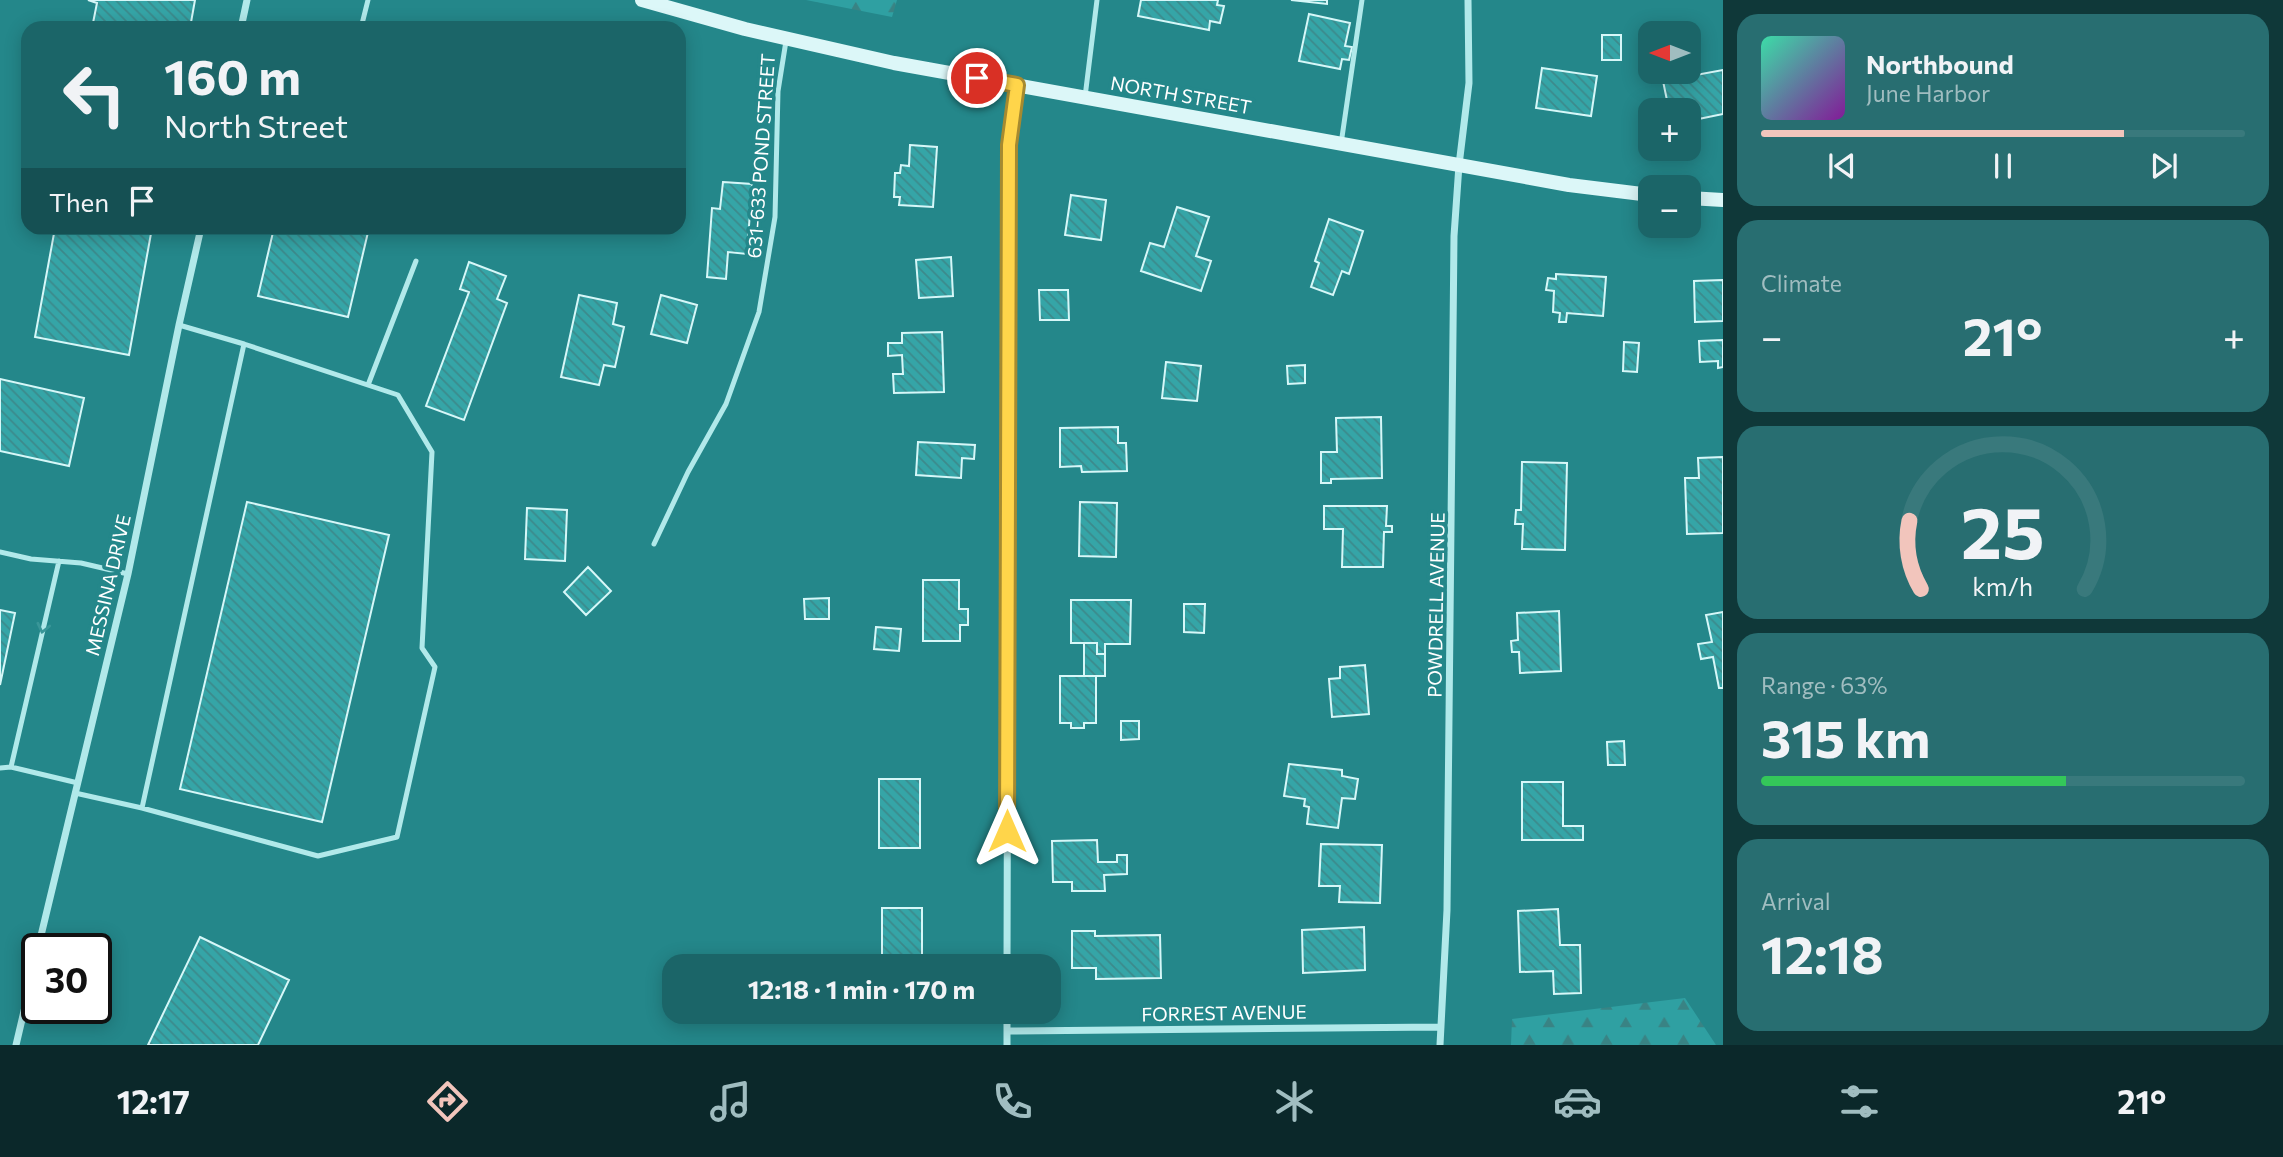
<!DOCTYPE html>
<html lang="en">
<head>
<meta charset="utf-8">
<style>
	:root { --surface:#1b6568; --page:#286e71; --text:#f1f3f6; --muted:#a0bdc0; --line:#39797c; --accent:#f2c5bc }
	body { margin:0; font-family:Commissioner,sans-serif; background:var(--page); color:var(--text); height:100vh; display:flex; flex-direction:column; font-size:26px; white-space:nowrap }
	* { box-sizing:border-box; margin:0 }
	p { font-size:23px; color:var(--muted) }
	.icon { flex:none; width:38px; height:38px; fill:none; stroke:currentColor; stroke-width:2; stroke-linecap:round; stroke-linejoin:round }
	.map { position:relative; flex:1; overflow:hidden }
	.side { display:flex; flex-direction:column; gap:14px; padding:14px; background:#0f3839; width:560px }
	.side>* { flex:none }
	.hud { position:absolute; left:21px; top:21px; width:665px; height:214px; border-radius:21px; box-shadow:0 4px 18px #0003; background:#1b6568; color:var(--text); overflow:hidden }
	.needle { width:46px; rotate:270deg }
	.tools { position:absolute; left:1638px; top:21px; display:grid; gap:14px }
	.tools a { display:grid; place-items:center; width:63px; height:63px; border-radius:14px; background:var(--surface); box-shadow:0 4px 18px #0003; font-size:35px }
	.speed { position:absolute; left:21px; top:933px; display:flex; gap:14px; font-size:35px; font-weight:700; text-align:center }
	.speed>* { display:grid; place-content:center; width:91px; height:91px; border-radius:50%; background:var(--surface); box-shadow:0 4px 18px #0003; line-height:1 }
	.speed .limit { border:4px solid #111; border-radius:10px; background:#fff; color:#111 }
	.pin { position:absolute; display:grid; place-items:center; width:60px; height:60px; color:#fff; margin:-30px; border:4px solid #fff; border-radius:50%; box-shadow:0 2px 7px #0007 }
	.me { position:absolute; width:77px; margin:-38px; rotate:0deg; stroke-linejoin:round; filter:drop-shadow(0 0 5px #0008) }
	.turn { display:flex; align-items:center; gap:24px; height:147px; padding:0 28px; font-size:32px }
	.turn .icon { width:91px; height:91px; stroke-width:2.5 }
	.turn b { display:block; font-size:49px; line-height:60px }
	.then { display:flex; align-items:center; height:66px; padding:0 28px; background:#0003; gap:14px; font-size:26px }
	.big { font-size:52px; font-weight:700; line-height:1.1 }
	.side .tile { flex:1; display:flex; flex-direction:column; justify-content:center; gap:10px; min-width:0; padding:0 24px; border-radius:21px; background:var(--page) }
	.side .dial { align-items:center; gap:0 }
	.dial svg { height:182px; overflow:visible; fill:none; stroke:var(--line); stroke-width:7; stroke-linecap:round; text-anchor:middle }
	.dial text { fill:var(--text); stroke:none }
	.song { display:flex; align-items:center; gap:21px }
	.cover { width:84px; height:84px; border-radius:10px; background:linear-gradient(135deg,hsl(160 70% 55%),hsl(290 70% 35%)) }
	.played { height:7px; border-radius:4px; background:linear-gradient(90deg,var(--accent) 75%,var(--line) 75%) }
	.keys { display:flex; justify-content:space-around; direction:ltr }
	.heat { display:flex; justify-content:space-between; align-items:center; font-size:38px; direction:ltr }
	.charge { height:10px; border-radius:5px; background:linear-gradient(90deg,#34c759 63%,var(--line) 0) }
	.trip { position:absolute; left:662px; top:954px; width:399px; height:70px; border-radius:21px; background:var(--surface); box-shadow:0 4px 18px #0003; font-weight:700; line-height:70px; text-align:center }
	.menu { display:flex; height:112px; justify-content:space-around; align-items:center; background:#0b282a; color:var(--muted) }
	.menu .icon { width:49px; height:49px }
	.menu .on { color:var(--accent) }
	.menu b { font-size:32px; color:var(--text) }
	main { display:flex; flex:1; min-height:0 }
	.map>svg:first-child { display:block }
	.forest { fill:url(#forest-firs) }
	.building { fill:url(#building-back-hatch); stroke:#d6f7f8; stroke-width:2 }
	.lines { fill:none; stroke-linecap:round; stroke-linejoin:round }
	.lane { stroke:#b1e9ea; stroke-width:5 }
	.street { stroke:#b1e9ea; stroke-width:7 }
	.secondary { stroke:#dcf7f8; stroke-width:14 }
	.oneway { stroke:#399698 }
	.route-casing { stroke:#a68a30; stroke-width:18 }
	.route { stroke:#ffd54a; stroke-width:12 }
	.labels { text-anchor:middle; stroke-width:7; stroke-linejoin:round; paint-order:stroke }
	.street-label { font-size:19px; fill:#fff; stroke:#24878a }
</style>
</head>
<body>
<main>
<div class="map">
<svg width="1723" height="1045" viewBox="0 0 1723 1045">
	<defs>
		<pattern id="forest-firs" width="22" height="20" patternUnits="userSpaceOnUse" patternTransform="scale(1.75)"><rect width="22" height="20" fill="#2fa0a2"/><path d="M5 1l3.5 6h-7zM16 11l3.5 6h-7z" fill="#398384"/></pattern>
		<pattern id="building-back-hatch" width="6" height="6" patternUnits="userSpaceOnUse" patternTransform="scale(1.75)"><rect width="6" height="6" fill="#35a5a7"/><path d="M-1 5l2 2M0 0l6 6M5-1l2 2" fill="none" stroke="#3c8a8c"/></pattern>
	</defs>
	<rect width="100%" height="100%" fill="#24878a"/>
	<path class="forest" d="M806,0H897L892,17Z
		M1685,998L1716,1045H1511L1512,1019Z"/>
	<path class="building" d="M88,0H195L190,28H92L97,3Z
		M1141,0H1218L1217,5L1224,6L1220,23L1210,21L1209,30L1138,16Z
		M1291,0H1327V4Z
		M1309,14L1350,23L1345,46L1352,47L1349,60L1342,59L1340,69L1299,61Z
		M1602,35H1621V60H1602Z
		M1542,68L1597,76L1591,116L1536,108Z
		M1723,70V114L1689,121V110H1669L1663,81Z
		M910,145L937,147L933,207L899,205L900,197H894L895,173H900L901,165L909,166Z
		M723,182L752,184L747,254L728,252L726,279L707,277L712,208L720,209Z
		M1071,195L1106,200L1101,240L1065,235Z
		M1177,207L1209,217L1196,256L1211,261L1201,291L1141,271L1150,243L1164,247Z
		M1329,219L1363,231L1349,274L1342,271L1333,295L1311,287L1319,263L1315,261Z
		M55,228H152L129,355L35,337Z
		M274,228H369L348,317L258,296Z
		M951,257L953,296L919,298L916,260Z
		M469,262L506,276L497,299L507,303L464,420L426,406L469,292L460,289Z
		M1556,274L1606,277L1603,316L1567,313L1566,322H1559L1560,313L1553,312L1554,291L1546,290L1548,278L1556,279Z
		M1723,280V321L1695,322L1694,281Z
		M1039,290H1068L1069,320H1040Z
		M579,295L617,303L613,324L624,327L615,367L604,365L599,385L561,377Z
		M661,295L697,305L687,343L651,334Z
		M942,332L944,392L894,393L893,374H903L902,355L888,356V343H902V333Z
		M1723,340V367L1718,368V361L1700,362L1699,341Z
		M1624,342L1639,343L1637,372L1623,371Z
		M1166,362L1201,366L1197,401L1162,398Z
		M1305,365V383L1288,384L1287,366Z
		M0,379L84,398L69,466L0,451Z
		M1381,417L1382,478L1331,479V483H1321V452H1337L1336,418Z
		M1118,427V443H1126L1127,471L1082,472L1081,466L1060,467V428Z
		M918,442L975,445L974,459L962,458L961,478L916,475Z
		M1723,457V533L1687,534L1685,478H1699L1698,458Z
		M1522,462L1567,463L1565,550L1522,549L1523,524H1515L1516,510H1521Z
		M247,502L389,535L322,822L180,789Z
		M1080,502L1117,503L1116,557L1079,556Z
		M1324,506H1387L1386,526H1392V532H1384L1383,567H1342L1343,529H1324Z
		M527,508L567,510L565,561L525,559Z
		M588,567L611,591L586,615L564,592Z
		M923,580H959V609H968V625H960V641H923Z
		M829,598V619H805L804,599Z
		M1071,600H1131L1130,644H1105V654H1097V643H1071Z
		M1184,604H1205L1204,633L1184,632Z
		M0,610L15,613L0,685Z
		M1559,611L1561,671L1520,673L1519,652H1512L1511,641L1518,640L1517,613Z
		M1723,612V688H1719L1713,657L1701,659L1698,644L1712,642L1706,615Z
		M876,627L901,629L899,651L874,649Z
		M1084,643H1097V654H1105V676H1084Z
		M1365,665L1369,714L1332,717L1329,679L1340,678V667Z
		M1060,676H1096V723H1084V728H1071V723H1060Z
		M1121,721H1139V739L1121,740Z
		M1624,741L1625,765H1608L1607,742Z
		M1289,764L1342,770V776L1358,779L1355,799L1342,798L1338,828L1307,824L1309,807L1304,806L1305,799L1284,796Z
		M879,779H920V848H879Z
		M1522,782H1563V826H1583V840H1522Z
		M1097,840L1098,862H1117V855H1127V874L1104,875L1105,891H1072V882H1053L1052,841Z
		M1321,844L1382,845L1380,903L1339,902L1340,886H1319Z
		M882,908H922V966H882Z
		M1558,909L1560,945H1580L1581,993L1554,994L1553,971L1520,972L1518,911Z
		M1364,927L1365,970L1303,973L1302,930Z
		M1072,931H1095V936L1160,935L1161,978L1096,979V968H1072Z
		M200,937L289,980L258,1045H148Z"/>
	<g class="lines">
		<path class="lane" d="M361,28L368,0
			M1085,97L1097,0
			M1341,144L1362,0
			M368,385L416,261
			M654,544L688,472L726,404L759,312L775,217L778,91L786,41
			M0,552L31,559L81,563L128,574
			M11,767L59,561
			M0,768L11,767L78,783
			M75,793L142,808L244,344L179,325
			M142,808L318,856L397,837L435,667L422,648L432,452L398,395L244,344"/>
		<path class="street" d="M241,28L247,0
			M38,948L128,574L179,325L201,228
			M1007,966L1009,145L1017,85
			M1007,1012V1045
			M1007,1031L1441,1027
			M16,1045L37,956
			M1440,1045L1447,910L1454,236L1459,165L1469,83L1468,0"/>
		<path class="secondary" d="M642,0L745,29L894,63L1569,185L1650,195
			M1689,198L1723,200"/>
	</g>
	<defs><path id="oneway-chevron" d="M-2-3.5L2.5 0L-2 3.5" fill="none" stroke-width="1.6" stroke-linecap="round" stroke-linejoin="round" transform="scale(1.75)"/></defs>
	<use class="oneway" href="#oneway-chevron" transform="translate(43 628) rotate(103)"/>
	<g class="lines">
		<g class="route-casing">
			<path id="route" d="M977,78L1017,85L1009,145L1007,831"/>
		</g>
		<use href="#route" class="route"/>
	</g>
	<g class="labels">
		<g class="street-label">
			<text transform="translate(1181 95) rotate(10)" y="7">NORTH STREET</text>
			<text transform="translate(761 156) rotate(-86)" y="7">631-633 POND STREET</text>
			<text transform="translate(108 585) rotate(-77)" y="7">MESSINA DRIVE</text>
			<text transform="translate(1436 605) rotate(-89)" y="7">POWDRELL AVENUE</text>
			<text transform="translate(1224 1013) rotate(-1)" y="7">FORREST AVENUE</text>
		</g>
	</g>
</svg>
<div class="tools">
<a><svg class="needle" viewBox="-14 -14 28 28"><path d="M0-13l5 13h-10z" fill="#e53935"/><path d="M0 13l5-13h-10z" fill="#a0bdc0"/></svg></a>
<a>+</a>
<a>−</a>
</div>
<div class="speed"><div class="limit">30</div></div>
<div class="pin" style="left:977px;top:78px;background:#d93025"><svg class="icon" aria-label="arrive" viewBox="0 0 24 24"><path d="M6 21V4h12l-3 4 3 4H6"/></svg></div>
<svg class="me" style="left:1007px;top:831px" viewBox="-20 -20 40 40"><path d="M0-17L14 15 0 8-14 15z" fill="#ffd54a" stroke="#fff" stroke-width="4"/></svg>
<div class="trip">12:18 · 1 min · 170 m</div>
<div class="hud">
<div class="turn"><svg class="icon" aria-label="left" viewBox="0 0 24 24"><path d="M17 20v-9H6M10 6l-5 5 5 5"/></svg><div><b>160 m</b>North Street</div></div>
<div class="then">Then<svg class="icon" aria-label="arrive" viewBox="0 0 24 24"><path d="M6 21V4h12l-3 4 3 4H6"/></svg></div>
</div>
</div>
<section class="side">
<div class="tile">
<div class="song"><i class="cover"></i><div><b>Northbound</b><p>June Harbor</p></div></div>
<div class="played"></div>
<div class="keys"><svg class="icon" aria-label="previous" viewBox="0 0 24 24"><path d="M18 5L8 12l10 7zM5 5v14"/></svg><svg class="icon" aria-label="pause" viewBox="0 0 24 24"><path d="M8 5v14M16 5v14"/></svg><svg class="icon" aria-label="next" viewBox="0 0 24 24"><path d="M6 5l10 7-10 7zM19 5v14"/></svg></div>
</div>
<div class="tile"><p>Climate</p>
<div class="heat"><a>−</a><b class="big">21°</b><a>+</a></div>
</div>
<div class="tile dial"><svg viewBox="0 0 100 80">
<path d="M14 69A42 42 0 1 1 86 69"/>
<path d="M14 69A42 42 0 0 1 9 39" stroke="#f2c5bc"/>
<text x="50" y="56" font-size="32" font-weight="700">25</text>
<text x="50" y="72" font-size="11">km/h</text>
</svg></div>
<div class="tile"><p>Range · 63%</p><b class="big">315 km</b><div class="charge"></div></div>
<div class="tile"><p>Arrival</p><b class="big">12:18</b></div>
</section>
</main>
<nav class="menu">
<b>12:17</b>
<svg class="icon on" aria-label="directions" viewBox="0 0 24 24"><path d="M12 3l9 9-9 9-9-9zM9 14v-3h6M13 9l2 2-2 2"/></svg>
<svg class="icon" aria-label="music" viewBox="0 0 24 24"><path d="M9 18V5l10-2v13"/><circle cx="6" cy="18" r="3"/><circle cx="16" cy="16" r="3"/></svg>
<svg class="icon" aria-label="phone" viewBox="0 0 24 24"><path d="M5 4h4l2 5-3 2q2 4 5 5l2-3 5 2v4C11 20 4 13 5 4z"/></svg>
<svg class="icon" aria-label="climate" viewBox="0 0 24 24"><path d="M12 3v18M4 7l16 10M4 17L20 7"/></svg>
<svg class="icon" aria-label="car" viewBox="0 0 24 24"><path d="M5 17H2v-5l4-1 3-4h7l3 4 3 1v5h-3M9 17h6M6 11h13"/><circle cx="7" cy="17" r="2"/><circle cx="17" cy="17" r="2"/></svg>
<svg class="icon" aria-label="filters" viewBox="0 0 24 24"><path d="M4 7h16M4 17h16"/><circle cx="9" cy="7" r="2"/><circle cx="15" cy="17" r="2"/></svg>
<b>21°</b>
</nav>
</body>
</html>
